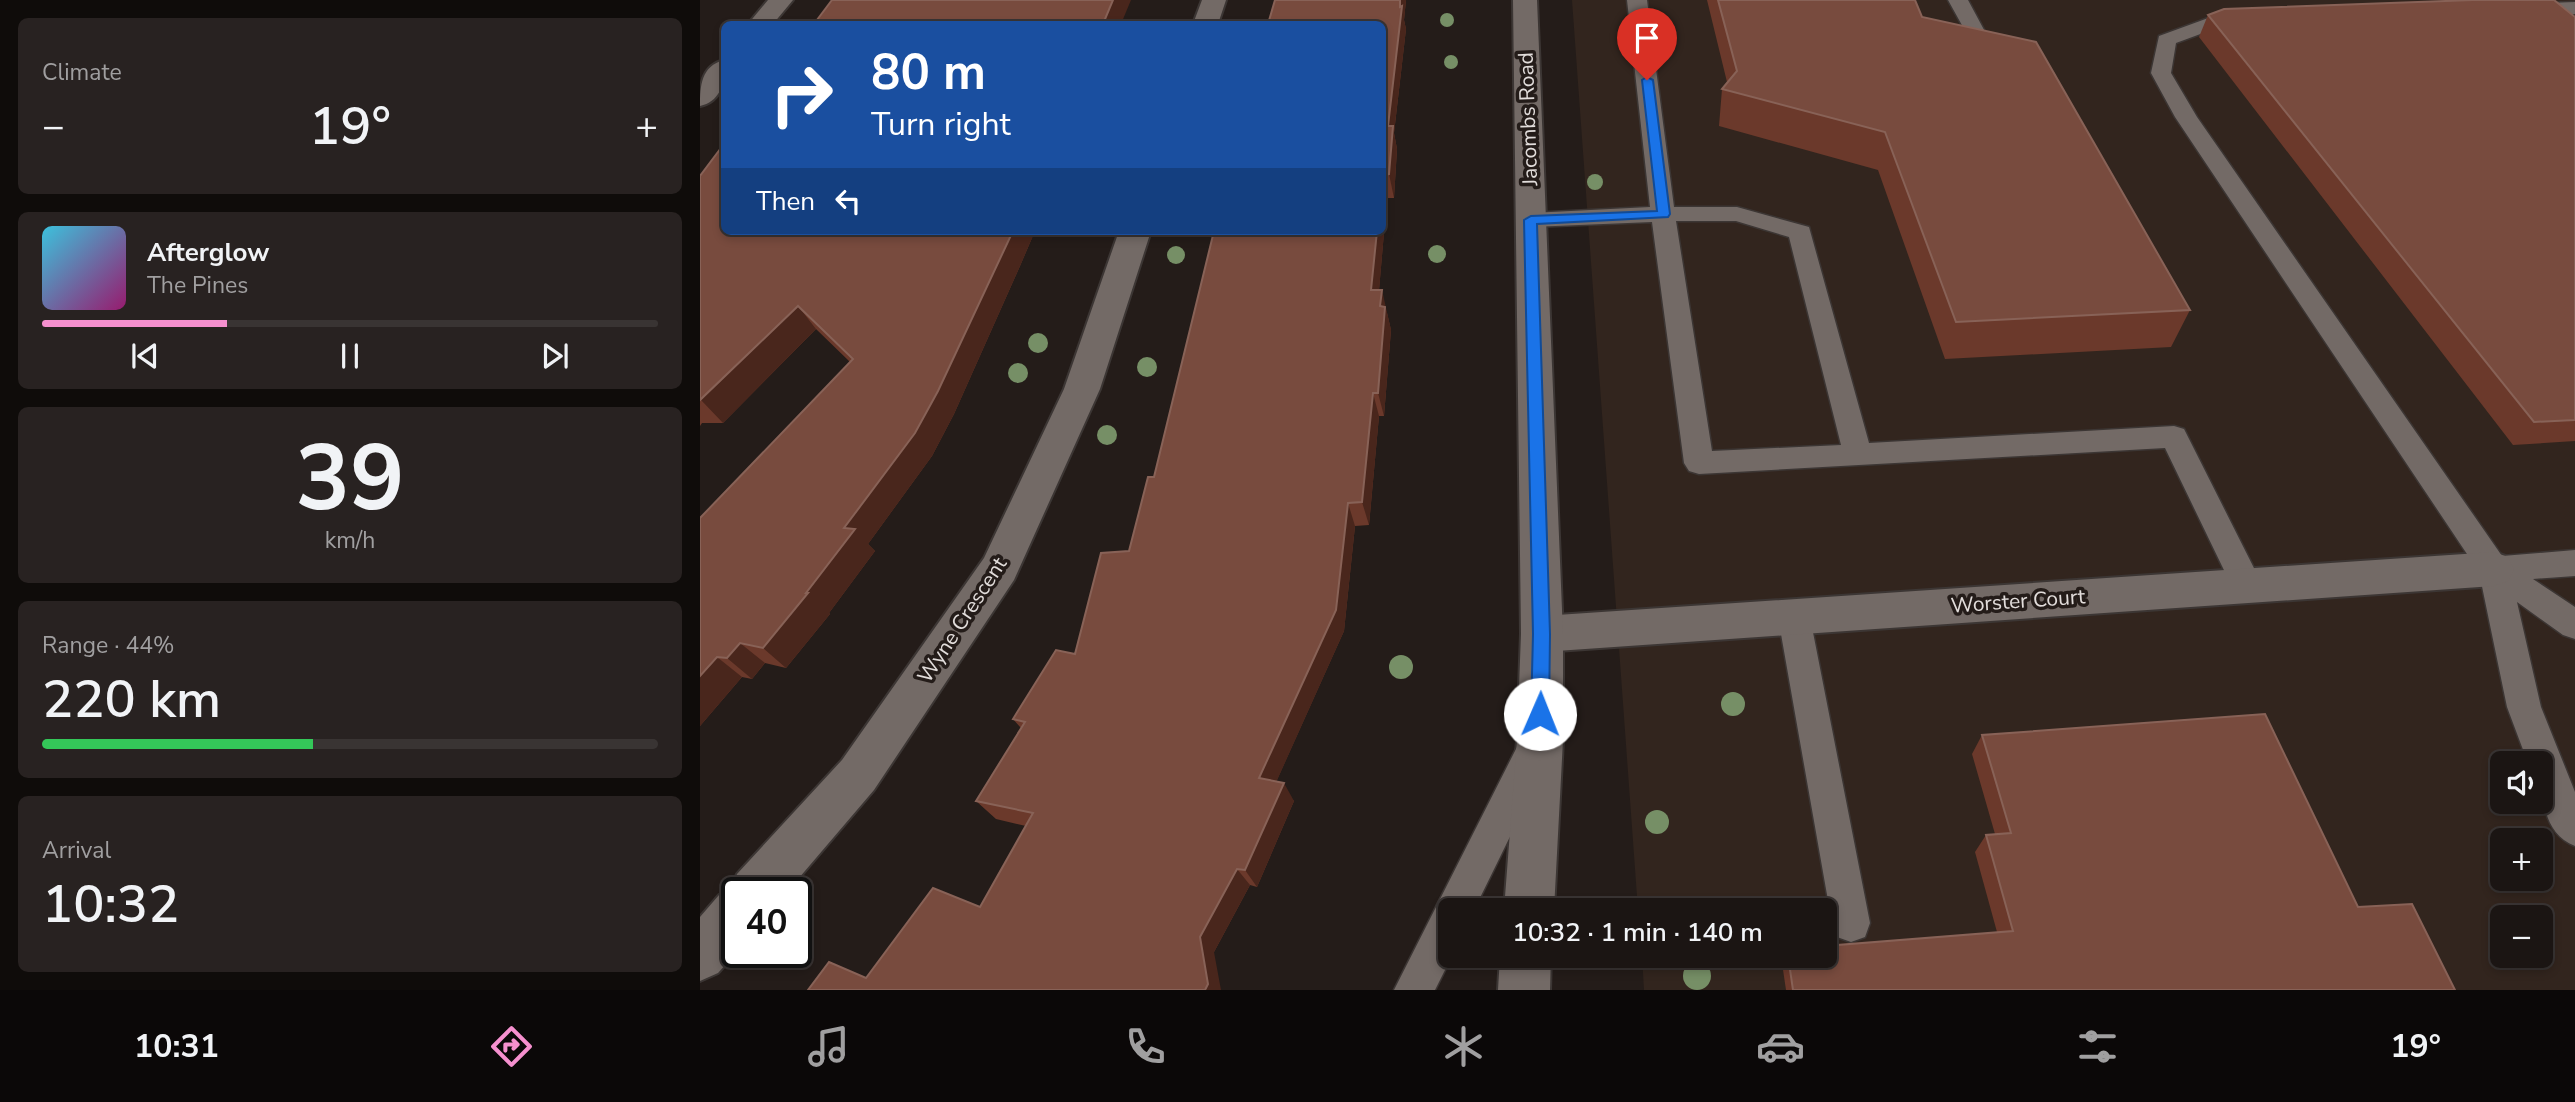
<!DOCTYPE html>
<html lang="en">
<head>
<meta charset="utf-8">
<style>
	:root { --surface:#1b1513; --page:#282221; --text:#f1f3f6; --muted:#a09fa0; --line:#393433; --accent:#f690cf }
	body { margin:0; font-family:"Nunito Sans",sans-serif; background:var(--page); color:var(--text); height:100vh; display:flex; flex-direction:column; font-size:26px; white-space:nowrap }
	* { box-sizing:border-box; margin:0 }
	p { font-size:23px; color:var(--muted) }
	.icon { flex:none; width:38px; height:38px; fill:none; stroke:currentColor; stroke-width:2; stroke-linecap:round; stroke-linejoin:round }
	.map { position:relative; flex:1; overflow:hidden }
	.sheet { display:flex; flex-direction:column; gap:18px; padding:18px; background:#0f0c0a; width:700px }
	.sheet>* { flex:none }
	.banner { position:absolute; left:21px; top:21px; width:665px; height:214px; border-radius:10px; box-shadow:0 4px 10px #0003,0 0 0 2px var(--line); background:#1a4fa0; color:#fff; overflow:hidden }
	.fabs { position:absolute; left:1790px; top:751px; display:grid; gap:14px }
	.fabs a { display:grid; place-items:center; width:63px; height:63px; border-radius:10px; background:var(--surface); box-shadow:0 4px 10px #0003,0 0 0 2px var(--line); font-size:35px }
	.speed { position:absolute; left:21px; top:877px; display:flex; gap:14px; font-size:35px; font-weight:700; text-align:center }
	.speed>* { display:grid; place-content:center; width:91px; height:91px; border-radius:50%; background:var(--surface); box-shadow:0 4px 10px #0003,0 0 0 2px var(--line); line-height:1 }
	.speed .limit { border:4px solid #111; border-radius:10px; background:#fff; color:#111 }
	.pin { position:absolute; display:grid; place-items:center; width:60px; height:60px; color:#fff; margin:-72px -30px; border-radius:50% 50% 50% 0; rotate:-45deg; box-shadow:0 0 7px #0007 }
	.pin .icon { rotate:45deg }
	.me { position:absolute; width:77px; margin:-38px; rotate:1deg; stroke-linejoin:round; filter:drop-shadow(0 0 5px #0008) }
	.turn { display:flex; align-items:center; gap:24px; height:147px; padding:0 35px; font-size:32px }
	.turn .icon { width:91px; height:91px; stroke-width:2.5 }
	.turn b { display:block; font-size:49px; line-height:60px }
	.then { display:flex; align-items:center; height:66px; padding:0 35px; background:#0003; gap:14px; font-size:26px }
	.big { font-size:52px; font-weight:600; line-height:1.1 }
	.sheet .tile { flex:1; display:flex; flex-direction:column; justify-content:center; gap:10px; min-width:0; padding:0 24px; border-radius:10px; background:var(--page) }
	.sheet .dial { align-items:center; gap:0 }
	.dial b { font-size:91px; line-height:1 }
	.song { display:flex; align-items:center; gap:21px }
	.cover { width:84px; height:84px; border-radius:10px; background:linear-gradient(135deg,hsl(190 70% 55%),hsl(320 70% 35%)) }
	.played { height:7px; border-radius:4px; background:linear-gradient(90deg,var(--accent) 30%,var(--line) 30%) }
	.keys { display:flex; justify-content:space-around; direction:ltr }
	.heat { display:flex; justify-content:space-between; align-items:center; font-size:38px; direction:ltr }
	.charge { height:10px; border-radius:5px; background:linear-gradient(90deg,#34c759 44%,var(--line) 0) }
	.trip { position:absolute; left:738px; top:898px; width:399px; height:70px; border-radius:10px; background:var(--surface); box-shadow:0 4px 10px #0003,0 0 0 2px var(--line); font-weight:600; line-height:70px; text-align:center }
	.dock { display:flex; height:112px; justify-content:space-around; align-items:center; background:#0b0808; color:var(--muted) }
	.dock .icon { width:49px; height:49px }
	.dock .selected { color:var(--accent) }
	.dock b { font-size:32px; color:var(--text) }
	main { display:flex; flex:1; min-height:0 }
	.map>svg:first-child { display:block }
	.built { fill:#32251e; fill-rule:evenodd }
	.lines { fill:none; stroke-linecap:round; stroke-linejoin:round }
	.service-casing { stroke:#3c3634; stroke-width:3 }
	.minor-casing { stroke:#3c3634; stroke-width:4 }
	.tertiary-casing { stroke:#3c3634; stroke-width:4 }
	.service { fill:#736a66; fill-rule:evenodd }
	.minor { fill:#736a66; fill-rule:evenodd }
	.tertiary { fill:#736a66; fill-rule:evenodd }
	.tree { fill:#768f66 }
	.wall { fill:#6b392b }
	.shaded-wall { fill:#49261c }
	.building { fill:#784b3e; stroke:#886257; stroke-width:2 }
	.route { fill:#1a73e8; stroke:#114b97; stroke-width:2 }
	.labels { text-anchor:middle; stroke-width:7; stroke-linejoin:round; paint-order:stroke }
	.street-label { font-size:21px; fill:#e2dddb; stroke:#241c19 }
</style>
</head>
<body>
<main>
<section class="sheet">
<div class="tile"><p>Climate</p>
<div class="heat"><a>−</a><b class="big">19°</b><a>+</a></div>
</div>
<div class="tile">
<div class="song"><i class="cover"></i><div><b>Afterglow</b><p>The Pines</p></div></div>
<div class="played"></div>
<div class="keys"><svg class="icon" aria-label="previous" viewBox="0 0 24 24"><path d="M18 5L8 12l10 7zM5 5v14"/></svg><svg class="icon" aria-label="pause" viewBox="0 0 24 24"><path d="M8 5v14M16 5v14"/></svg><svg class="icon" aria-label="next" viewBox="0 0 24 24"><path d="M6 5l10 7-10 7zM19 5v14"/></svg></div>
</div>
<div class="tile dial"><b>39</b><p>km/h</p></div>
<div class="tile"><p>Range · 44%</p><b class="big">220 km</b><div class="charge"></div></div>
<div class="tile"><p>Arrival</p><b class="big">10:32</b></div>
</section>
<div class="map">
<svg width="1875" height="990" viewBox="0 0 1875 990">
	<rect width="100%" height="100%" fill="#241c19"/>
	<path class="built" d="M872,0H1875V990H944L942,956H1125V910H938ZM1802,763H1841V802H1802ZM1802,840H1841V878H1802ZM1802,917H1841V956H1802Z"/>
	<g class="lines">
		<g class="service-casing">
			<path id="service" d="M927,0H947L974,207H1037L1109,227L1169,443L1474,426L1484,429L1563,586L1558,595L1547,599L1536,595L1465,448L999,474L989,471L984,463L952,222L831,227L823,225L819,220L823,215L831,213L950,207ZM976,221H1036L1089,237L1141,445L1012,451Z
				M1248,0H1268L1290,41L1287,45H1273Z
				M1875,2V14L1823,16L1813,10L1823,4Z
				M1543,16L1550,18L1553,22L1550,26L1514,29L1476,43L1471,73L1497,117L1802,556L1875,550V576L1833,579L1875,607V639L1863,635L1817,602L1841,707L1875,792V846C1842,833 1841,794 1841,763H1828L1807,707L1779,572L1475,117L1451,73L1459,36L1511,17Z
				M1094,603L1105,607L1110,617L1170,923L1165,937L1151,942L1137,937L1132,923L1078,617L1083,607Z
				M830,743L843,747L848,759L774,910H751L752,956L735,990H694L817,747Z"/>
		</g>
		<g class="minor-casing">
			<path id="minor" d="M68,0H93L73,24H48Z
				M502,0H526L518,24H493Z
				M24,60C26,80 22,101 0,106C0,86 1,66 24,60Z
				M419,231H451L400,389L314,580L174,790L87,892H37V952L18,973L0,981V917L19,895L31,890L37,874L142,760L284,558L364,389Z
				M1794,552L1808,557L1814,569L1808,581L1794,586L842,652L827,647L821,634L827,621L842,616Z"/>
		</g>
		<g class="tertiary-casing">
			<path id="tertiary" d="M813,0H837L863,634V740L854,910H804L817,740L821,634Z
				M800,956H851L850,990H798Z"/>
		</g>
		<use href="#service" class="service"/>
		<use href="#minor" class="minor"/>
		<use href="#tertiary" class="tertiary"/>
	</g>
	<g class="tree">
		<circle cx="747" cy="20" r="7"/>
		<circle cx="751" cy="62" r="7"/>
		<circle cx="895" cy="182" r="8"/>
		<circle cx="737" cy="254" r="9"/>
		<circle cx="476" cy="255" r="9"/>
		<circle cx="338" cy="343" r="10"/>
		<circle cx="447" cy="367" r="10"/>
		<circle cx="318" cy="373" r="10"/>
		<circle cx="407" cy="435" r="10"/>
		<circle cx="701" cy="667" r="12"/>
		<circle cx="1033" cy="704" r="12"/>
		<circle cx="957" cy="822" r="12"/>
		<circle cx="997" cy="976" r="14"/>
	</g>
	<path class="wall" d="M575,0H706L704,20L706,29L694,133L697,149L694,198H687L679,290L687,313L691,330L684,416H679L669,525L655,526L644,631L576,782L594,801L557,887L550,885L514,952L166,978L280,907L326,826L296,819L276,801L321,728L313,719L375,654L429,551L454,477Z
		M1007,0H1215L1222,17L1490,310L1471,347L1245,359L1178,170L1019,126L1022,89L1027,82Z
		M1508,15L1875,17V441L1813,445L1499,37Z
		M0,176L24,231H335L320,266L254,414L232,456L168,544L175,551L129,613L130,614L86,668L65,663L52,679L42,677L0,726V518L150,362L116,329L23,423H2L0,426Z
		M1282,735L1658,907L1755,990H1086L1082,963L1084,956H1125L1297,932L1275,852L1286,835L1295,834L1272,754Z"/>
	<path class="shaded-wall" d="M413,0H431L421,24H403Z
		M700,0H706L704,20L706,29L694,133L697,149L694,198L689,174L688,126Z
		M682,176L687,198L677,314L671,290L677,231H682Z
		M313,231H335L320,266L254,414L232,456L168,544L175,551L129,613L130,614L86,668L63,648L106,593Z
		M682,290L691,330L684,416L678,393L680,306Z
		M98,306L116,329L23,423L1,400Z
		M673,393L679,416L669,525L662,502Z
		M648,503L655,526L644,631L570,796L559,778Z
		M40,643L65,663L52,679L27,658Z
		M17,657L42,677L0,726V676Z
		M584,783L594,801L557,887L545,870Z
		M537,869L550,885L514,952L521,990H505L500,937Z"/>
	<path class="building" d="M132,0H413L403,24H114Z
		M575,0H700V7L702,6L688,126H693L689,174L682,175V24H568Z
		M1018,0H1215L1222,17L1336,42L1490,310L1256,322L1185,132L1022,89L1037,71Z
		M1773,0H1854L1875,17V420L1834,422L1508,15L1524,9Z
		M24,144V231H313L238,391L215,433L144,528L155,529L106,593H108L63,648L40,643L27,658L17,657L0,676V518L153,359L98,306L0,400V176Z
		M514,231H677L671,290H682L680,306L685,307L678,393H673L662,502L648,503L636,610L559,778L584,783L545,870L537,869L500,937L508,984L505,990H108L129,962L166,978L233,888L280,907L333,813L276,801L325,722L313,719L356,650L375,654L401,553L429,551L448,477H454Z
		M1565,714L1658,907L1712,904L1755,990H1093L1088,956H1125V946L1313,931L1286,835L1311,833L1282,735Z"/>
	<path class="route" d="M947,77L953,80L970,214L968,217L837,224L850,634L849,714L847,720L840,722L834,720L831,714L833,634L824,220L831,216L957,211L942,80Z"/>
	<g class="labels">
		<g class="street-label">
			<text transform="translate(828 119) rotate(-92)" y="7">Jacombs Road</text>
			<text transform="translate(1318 601) rotate(-4)" y="7">Worster Court</text>
			<text transform="translate(262 620) rotate(-57)" y="7">Wyne Crescent</text>
		</g>
	</g>
</svg>
<div class="fabs">
<a><svg class="icon" aria-label="sound" viewBox="0 0 24 24"><path d="M4 9h4l5-4v14l-5-4H4zM17 9q2 3 0 6"/></svg></a>
<a>+</a>
<a>−</a>
</div>
<div class="speed"><div class="limit">40</div></div>
<div class="pin" style="left:947px;top:80px;background:#d93025"><svg class="icon" aria-label="arrive" viewBox="0 0 24 24"><path d="M6 21V4h12l-3 4 3 4H6"/></svg></div>
<svg class="me" style="left:840px;top:714px" viewBox="-20 -20 40 40"><circle r="19" fill="#fff"/><path d="M0-13L10 11 0 6-10 11z" fill="#1a73e8"/></svg>
<div class="trip">10:32 · 1 min · 140 m</div>
<div class="banner">
<div class="turn"><svg class="icon" aria-label="right" viewBox="0 0 24 24"><path d="M7 20v-9h11M14 6l5 5-5 5"/></svg><div><b>80 m</b>Turn right</div></div>
<div class="then">Then<svg class="icon" aria-label="left" viewBox="0 0 24 24"><path d="M17 20v-9H6M10 6l-5 5 5 5"/></svg></div>
</div>
</div>
</main>
<nav class="dock">
<b>10:31</b>
<svg class="icon selected" aria-label="directions" viewBox="0 0 24 24"><path d="M12 3l9 9-9 9-9-9zM9 14v-3h6M13 9l2 2-2 2"/></svg>
<svg class="icon" aria-label="music" viewBox="0 0 24 24"><path d="M9 18V5l10-2v13"/><circle cx="6" cy="18" r="3"/><circle cx="16" cy="16" r="3"/></svg>
<svg class="icon" aria-label="phone" viewBox="0 0 24 24"><path d="M5 4h4l2 5-3 2q2 4 5 5l2-3 5 2v4C11 20 4 13 5 4z"/></svg>
<svg class="icon" aria-label="climate" viewBox="0 0 24 24"><path d="M12 3v18M4 7l16 10M4 17L20 7"/></svg>
<svg class="icon" aria-label="car" viewBox="0 0 24 24"><path d="M5 17H2v-5l4-1 3-4h7l3 4 3 1v5h-3M9 17h6M6 11h13"/><circle cx="7" cy="17" r="2"/><circle cx="17" cy="17" r="2"/></svg>
<svg class="icon" aria-label="filters" viewBox="0 0 24 24"><path d="M4 7h16M4 17h16"/><circle cx="9" cy="7" r="2"/><circle cx="15" cy="17" r="2"/></svg>
<b>19°</b>
</nav>
</body>
</html>
